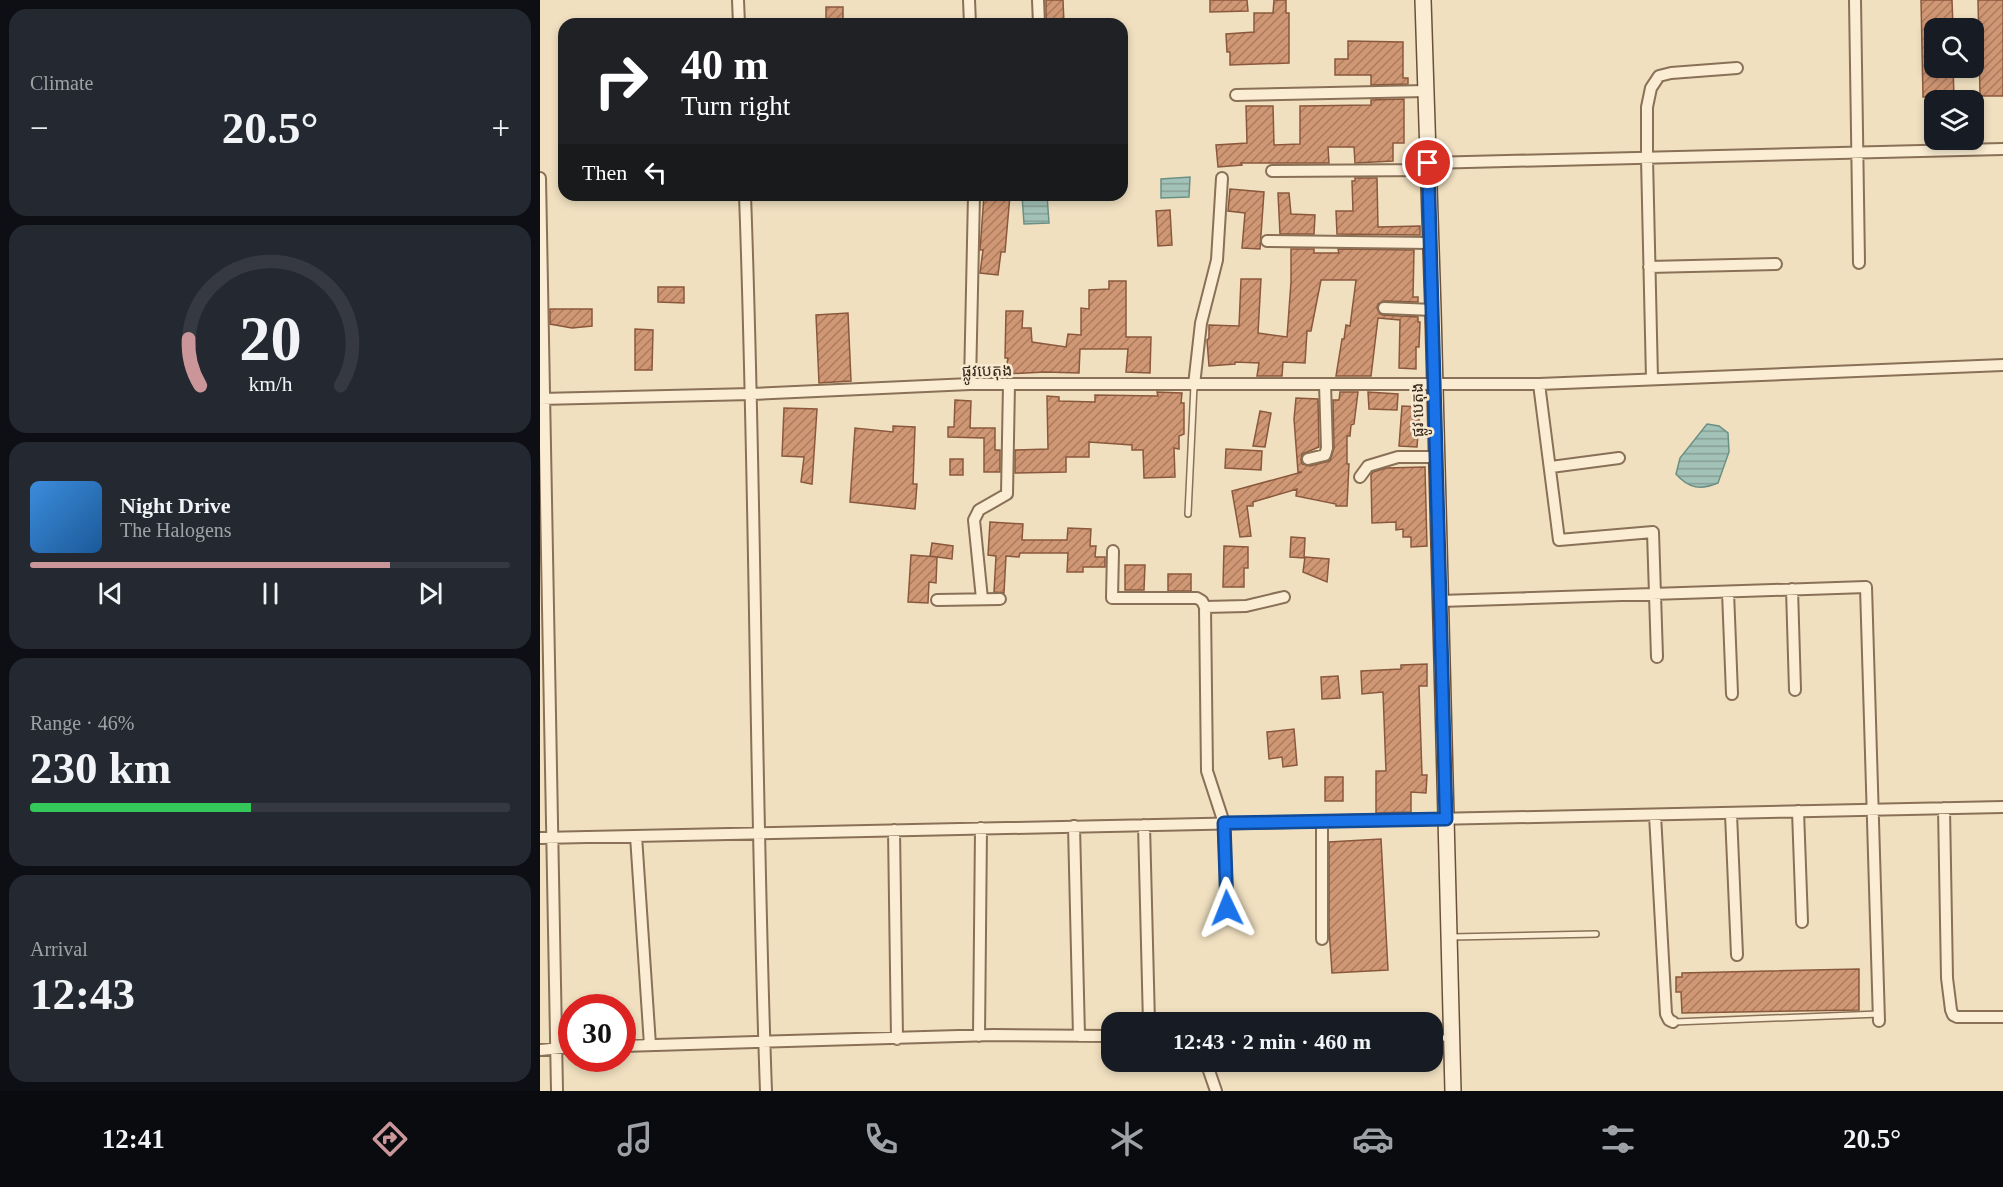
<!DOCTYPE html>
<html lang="en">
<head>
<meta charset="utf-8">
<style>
	:root { --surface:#171b24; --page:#242831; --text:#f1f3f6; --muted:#9ea1a6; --line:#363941; --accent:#ca969a }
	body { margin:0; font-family:"Times New Roman","Noto Sans Khmer",serif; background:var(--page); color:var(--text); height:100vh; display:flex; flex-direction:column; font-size:22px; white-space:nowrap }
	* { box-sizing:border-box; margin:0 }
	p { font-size:20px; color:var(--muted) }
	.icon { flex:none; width:33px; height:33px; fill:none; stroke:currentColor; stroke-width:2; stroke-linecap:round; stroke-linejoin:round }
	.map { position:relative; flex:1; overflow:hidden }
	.side { display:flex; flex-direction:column; gap:9px; padding:9px; background:#0d0f14; width:540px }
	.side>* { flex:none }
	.hud { position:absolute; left:18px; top:18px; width:570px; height:183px; border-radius:18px; box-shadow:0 3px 9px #0003; background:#202124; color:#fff; overflow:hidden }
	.tools { position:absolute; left:1384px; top:18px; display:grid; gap:12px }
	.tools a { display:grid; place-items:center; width:60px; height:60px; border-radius:12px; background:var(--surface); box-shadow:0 3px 9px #0003; font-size:30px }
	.speed { position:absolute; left:18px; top:994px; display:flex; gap:12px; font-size:30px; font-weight:700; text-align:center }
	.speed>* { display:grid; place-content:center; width:78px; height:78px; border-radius:50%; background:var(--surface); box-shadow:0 3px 9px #0003; line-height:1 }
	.speed .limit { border:9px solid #d22; background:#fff; color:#111 }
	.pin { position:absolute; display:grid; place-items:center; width:51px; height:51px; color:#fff; margin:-26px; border:3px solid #fff; border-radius:50%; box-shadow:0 2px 6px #0007 }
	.me { position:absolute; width:66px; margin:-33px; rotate:358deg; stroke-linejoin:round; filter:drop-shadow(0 0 4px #0008) }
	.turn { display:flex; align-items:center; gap:21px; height:126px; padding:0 24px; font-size:27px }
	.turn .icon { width:78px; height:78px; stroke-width:2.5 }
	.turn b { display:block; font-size:42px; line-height:51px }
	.then { display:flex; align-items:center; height:57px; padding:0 24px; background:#0003; gap:12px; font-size:22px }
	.big { font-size:45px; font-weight:700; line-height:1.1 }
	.side .card { flex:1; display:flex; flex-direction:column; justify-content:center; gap:9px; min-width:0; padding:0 21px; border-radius:18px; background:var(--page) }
	.side .dial { align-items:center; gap:0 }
	.dial svg { height:156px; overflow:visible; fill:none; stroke:var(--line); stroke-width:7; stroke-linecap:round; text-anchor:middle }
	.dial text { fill:var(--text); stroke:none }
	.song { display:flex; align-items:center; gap:18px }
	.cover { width:72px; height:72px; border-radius:9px; background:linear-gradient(135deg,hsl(210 70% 55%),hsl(210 70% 35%)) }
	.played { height:6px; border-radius:3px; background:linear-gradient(90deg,var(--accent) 75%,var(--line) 75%) }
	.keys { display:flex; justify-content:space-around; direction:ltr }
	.heat { display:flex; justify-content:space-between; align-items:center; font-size:33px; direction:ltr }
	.charge { height:9px; border-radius:4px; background:linear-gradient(90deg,#34c759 46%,var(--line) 0) }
	.trip { position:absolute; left:561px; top:1012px; width:342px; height:60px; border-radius:18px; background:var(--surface); box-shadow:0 3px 9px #0003; font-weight:700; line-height:60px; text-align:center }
	.menu { display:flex; height:96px; justify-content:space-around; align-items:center; background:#090b0e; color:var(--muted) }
	.menu .icon { width:42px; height:42px }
	.menu .selected { color:var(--accent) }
	.menu b { font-size:27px; color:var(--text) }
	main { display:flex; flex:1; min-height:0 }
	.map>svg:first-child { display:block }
	.water { fill:url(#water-rules); stroke:#6a9085; stroke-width:1.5 }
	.building { fill:url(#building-hatch); stroke:#8a583c; stroke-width:1.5 }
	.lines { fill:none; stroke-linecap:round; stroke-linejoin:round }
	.lane-casing { stroke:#897057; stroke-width:8 }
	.street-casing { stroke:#897057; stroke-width:14 }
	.secondary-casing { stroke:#6b513a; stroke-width:18 }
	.lane { stroke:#faedd3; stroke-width:5 }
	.street { stroke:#faedd3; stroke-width:10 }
	.secondary { stroke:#faedd3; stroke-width:15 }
	.route-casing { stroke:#114b97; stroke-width:15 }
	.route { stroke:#1a73e8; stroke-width:10 }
	.labels { text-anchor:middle; stroke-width:5; stroke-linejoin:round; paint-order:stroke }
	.street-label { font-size:16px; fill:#38291c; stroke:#f7ead0 }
</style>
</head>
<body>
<main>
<section class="side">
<div class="card"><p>Climate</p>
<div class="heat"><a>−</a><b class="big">20.5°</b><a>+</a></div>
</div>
<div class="card dial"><svg viewBox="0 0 100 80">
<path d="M14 69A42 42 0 1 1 86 69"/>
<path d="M14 69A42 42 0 0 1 8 45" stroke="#ca969a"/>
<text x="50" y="56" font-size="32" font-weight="700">20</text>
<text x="50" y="72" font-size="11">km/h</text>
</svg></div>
<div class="card">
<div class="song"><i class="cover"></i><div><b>Night Drive</b><p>The Halogens</p></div></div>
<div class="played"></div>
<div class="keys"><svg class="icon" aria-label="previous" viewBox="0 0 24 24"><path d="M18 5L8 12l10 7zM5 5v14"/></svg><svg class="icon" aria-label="pause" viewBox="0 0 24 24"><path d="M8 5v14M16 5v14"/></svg><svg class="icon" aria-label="next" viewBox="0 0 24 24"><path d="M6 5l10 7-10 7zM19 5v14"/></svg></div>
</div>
<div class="card"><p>Range · 46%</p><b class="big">230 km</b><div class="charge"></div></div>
<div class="card"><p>Arrival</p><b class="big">12:43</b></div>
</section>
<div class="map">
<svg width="1463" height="1091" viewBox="0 0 1463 1091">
	<defs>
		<pattern id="water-rules" width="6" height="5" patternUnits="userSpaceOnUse" patternTransform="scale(1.5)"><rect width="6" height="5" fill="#a3c2b7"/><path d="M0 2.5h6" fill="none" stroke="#869e94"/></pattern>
		<pattern id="building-hatch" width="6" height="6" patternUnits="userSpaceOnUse" patternTransform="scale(1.5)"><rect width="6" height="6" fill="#d09774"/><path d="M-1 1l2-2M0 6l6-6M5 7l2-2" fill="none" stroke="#aa7b5e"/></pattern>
	</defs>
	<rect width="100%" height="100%" fill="#f0e0c0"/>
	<path class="water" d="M650,177L649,197L621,198V179Z
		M482,195H507L509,223L484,224Z
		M1167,424L1179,426L1188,433L1189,452L1178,483C1161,490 1149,489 1136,474L1140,458Z"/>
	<path class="building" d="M506,0H523L524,24H506Z
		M670,0H707L708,11L670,12Z
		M734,0H746V13H749V63L690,65V52H687L686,34L714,32V13H733Z
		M1381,0H1412L1413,28H1395V68H1413L1414,96L1383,97Z
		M1438,0H1463V96H1440Z
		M286,7H303V24H286Z
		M808,41L863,42V78H868V84L831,85V75H795V59H808Z
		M864,99V143H853V161L815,163L814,147H788L789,163H701L702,165L678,167L676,145L707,143L706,106H733L734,145L760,144V106L831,105V100Z
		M815,178H837L838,227L880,226V235L797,234L796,211H813L812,181H815Z
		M690,189L724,192L720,249L702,248L705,213L688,211Z
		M738,193H749L751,214L775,215L774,234H740Z
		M444,195H470L465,252H461L458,275L440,273L443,250H440Z
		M630,210L632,245L618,246L616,211Z
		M751,249H774V253H799L798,249L874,250L873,297H878V302L844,301L838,304L837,308L840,314L843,315L878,317V322H880L879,347H876V369L859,368L860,320L838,318L831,376H796L802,339H804L806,325L810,326L816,280H781L771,331H767L765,363L743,362L742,376H717L719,363L695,362V364L669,366L667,340L669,338V325L699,326L701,279H721L718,333L747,337L751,282Z
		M569,281H586V337H611L610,373L586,372L588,349H540L539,373L505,372L465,374L468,358H465L466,311H483L482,328H491L492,342L526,347L528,334L541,335V308L549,309V290L569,289Z
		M118,287H144V303L118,302Z
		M10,309H52V326L32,328L10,324Z
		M308,313L311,381L279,383L276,315Z
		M95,329L113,330L112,370H95Z
		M617,392L642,393L641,403H644V434L639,436V449L634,448L635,477L604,478L603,450H592V445L549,442V457H526V472L475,473V450L508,449L507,396L519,397V401L555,402V395L618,396Z
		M800,392H818L814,424L811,425L810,436H807V464H809L807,506H796V504L756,496L757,489L723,499L713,502V506H707L711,536L700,537L692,491L762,472H758L754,419L756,398L778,399L779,447L762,454L761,460L762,464L770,466L790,461L794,448L793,400H799Z
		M828,392L858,394L857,410L829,409Z
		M415,400L431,401L430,428H455V450H460V472H444V438L408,437V427H414Z
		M862,406L880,407L877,447L859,446Z
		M244,408L277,409L272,484L261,482L264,457L242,456Z
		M720,411L731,413L725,447L713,446Z
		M353,426L375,427L373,484H377L375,509L310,502L315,428L353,432Z
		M686,449L722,451L721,470L685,468Z
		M410,459H423V475H410Z
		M885,467L887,546L871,547V537H863V529L856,530V522L832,523L831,475L833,472L846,468Z
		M450,522L483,524L482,540H527L528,528L551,529L550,546H556L555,557H565V567H543V572H527L528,553H480L479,557L466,556L464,593L454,592L456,556L448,555Z
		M751,537L765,538L764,558L750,557Z
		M392,543L413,546L412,559L390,556Z
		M684,546L708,547V568H704V587H683Z
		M371,555L397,557L396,583L389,582L388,603L368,602Z
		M765,557L789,559L787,582L763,572Z
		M585,565H605L604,590H585Z
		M628,574H651V591H628Z
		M887,664V686H879L882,775H887L886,793L871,792V812L836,813V771H846L843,692L822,694L821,671L861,669V665Z
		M798,676L800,698L782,699L781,677Z
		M754,729L757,765L743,767L742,757L729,759L727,732Z
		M785,777H803V801H785Z
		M841,839L848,970L792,973L789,928V842Z
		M1319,969V1010L1142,1013L1141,992H1136V977H1142V973Z"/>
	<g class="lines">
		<g class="lane-casing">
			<path id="lane" d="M648,514L654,385
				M911,937L1056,934
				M1134,1022L1339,1014
				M892,1038H910"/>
		</g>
		<g class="street-casing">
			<path id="street" d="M198,0L199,24
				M429,0L430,24
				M498,0L499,24
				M1315,0L1319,263
				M696,95L886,91
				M888,163L1463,149
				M732,171L889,170
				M0,178L17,1091
				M205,195C216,494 215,792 226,1091
				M727,241L891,243
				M1109,267L1236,264
				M844,308L893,310
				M1112,379L1107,158V107L1111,88L1119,76L1131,73L1197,68
				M430,384L434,195
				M999,384L1019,540L1113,532L1117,657
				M654,385L661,323L677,260L682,178
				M0,399L212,394L430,384H999L1463,365
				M768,459L785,455L787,448L785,384
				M1011,467L1079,458
				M820,477L828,466L858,457H897
				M573,551L572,598H657L662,601L665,607L667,771L684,823L687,908
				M1252,589L1255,690
				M1188,592L1192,694
				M442,599L434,520L439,510L467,494L469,384
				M397,600L460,599
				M900,601L1326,587L1339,1021
				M665,607L706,606L744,597
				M1404,808L1407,978L1411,1010L1413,1015L1417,1017H1463
				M1258,811L1262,922
				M1191,814L1197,955
				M1115,815L1126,1014L1129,1020L1133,1022
				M782,821V939
				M604,825L609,1023
				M534,826L539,1036
				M354,830L357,1039
				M96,836L110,1045
				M0,838L1463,807
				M439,1036L441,828
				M82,1046L453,1035L572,1036
				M0,1050L32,1047
				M666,1062L676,1091"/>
		</g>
		<g class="secondary-casing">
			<path id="secondary" d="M883,0L893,310L913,1091"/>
		</g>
		<use href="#lane" class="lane"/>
		<use href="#street" class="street"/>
		<use href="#secondary" class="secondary"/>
	</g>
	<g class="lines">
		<g class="route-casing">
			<path id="route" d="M687,908L684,823L906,819L888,163"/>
		</g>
		<use href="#route" class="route"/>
	</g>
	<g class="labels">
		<g class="street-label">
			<text transform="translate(447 370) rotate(-1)" y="6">ផ្លូវបេតុង</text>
			<text transform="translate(877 410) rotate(-91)" y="6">ផ្លូវ បេតុង</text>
		</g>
	</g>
</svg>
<div class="tools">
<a><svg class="icon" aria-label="search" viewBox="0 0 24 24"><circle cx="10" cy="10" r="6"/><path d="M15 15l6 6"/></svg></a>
<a><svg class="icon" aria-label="layers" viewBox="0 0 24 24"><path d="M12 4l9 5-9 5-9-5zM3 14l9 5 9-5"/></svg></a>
</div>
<div class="speed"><div class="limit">30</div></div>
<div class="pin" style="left:888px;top:163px;background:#d93025"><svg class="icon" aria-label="arrive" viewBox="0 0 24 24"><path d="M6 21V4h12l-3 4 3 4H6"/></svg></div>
<svg class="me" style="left:687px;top:908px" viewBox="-20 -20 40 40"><path d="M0-17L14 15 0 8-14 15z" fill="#1a73e8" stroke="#fff" stroke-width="4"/></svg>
<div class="trip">12:43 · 2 min · 460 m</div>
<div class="hud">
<div class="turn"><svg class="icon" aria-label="right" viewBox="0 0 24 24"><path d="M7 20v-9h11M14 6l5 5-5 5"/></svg><div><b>40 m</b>Turn right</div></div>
<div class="then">Then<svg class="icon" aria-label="left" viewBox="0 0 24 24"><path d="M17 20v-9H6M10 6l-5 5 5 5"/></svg></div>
</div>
</div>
</main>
<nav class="menu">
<b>12:41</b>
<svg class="icon selected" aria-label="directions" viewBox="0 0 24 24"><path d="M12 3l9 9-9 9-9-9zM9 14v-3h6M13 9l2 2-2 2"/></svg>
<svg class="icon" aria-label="music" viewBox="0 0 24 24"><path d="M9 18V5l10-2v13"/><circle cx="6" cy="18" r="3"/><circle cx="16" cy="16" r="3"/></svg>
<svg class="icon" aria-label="phone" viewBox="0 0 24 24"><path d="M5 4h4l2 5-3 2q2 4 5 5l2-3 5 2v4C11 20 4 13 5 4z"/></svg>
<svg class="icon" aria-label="climate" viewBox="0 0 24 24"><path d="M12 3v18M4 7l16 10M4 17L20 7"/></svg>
<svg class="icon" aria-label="car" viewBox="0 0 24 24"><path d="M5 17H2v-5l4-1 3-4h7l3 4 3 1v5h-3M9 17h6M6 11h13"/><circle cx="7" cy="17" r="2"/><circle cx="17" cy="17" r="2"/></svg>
<svg class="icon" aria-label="filters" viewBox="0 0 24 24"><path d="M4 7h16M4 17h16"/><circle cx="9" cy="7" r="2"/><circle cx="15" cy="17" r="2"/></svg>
<b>20.5°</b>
</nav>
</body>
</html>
